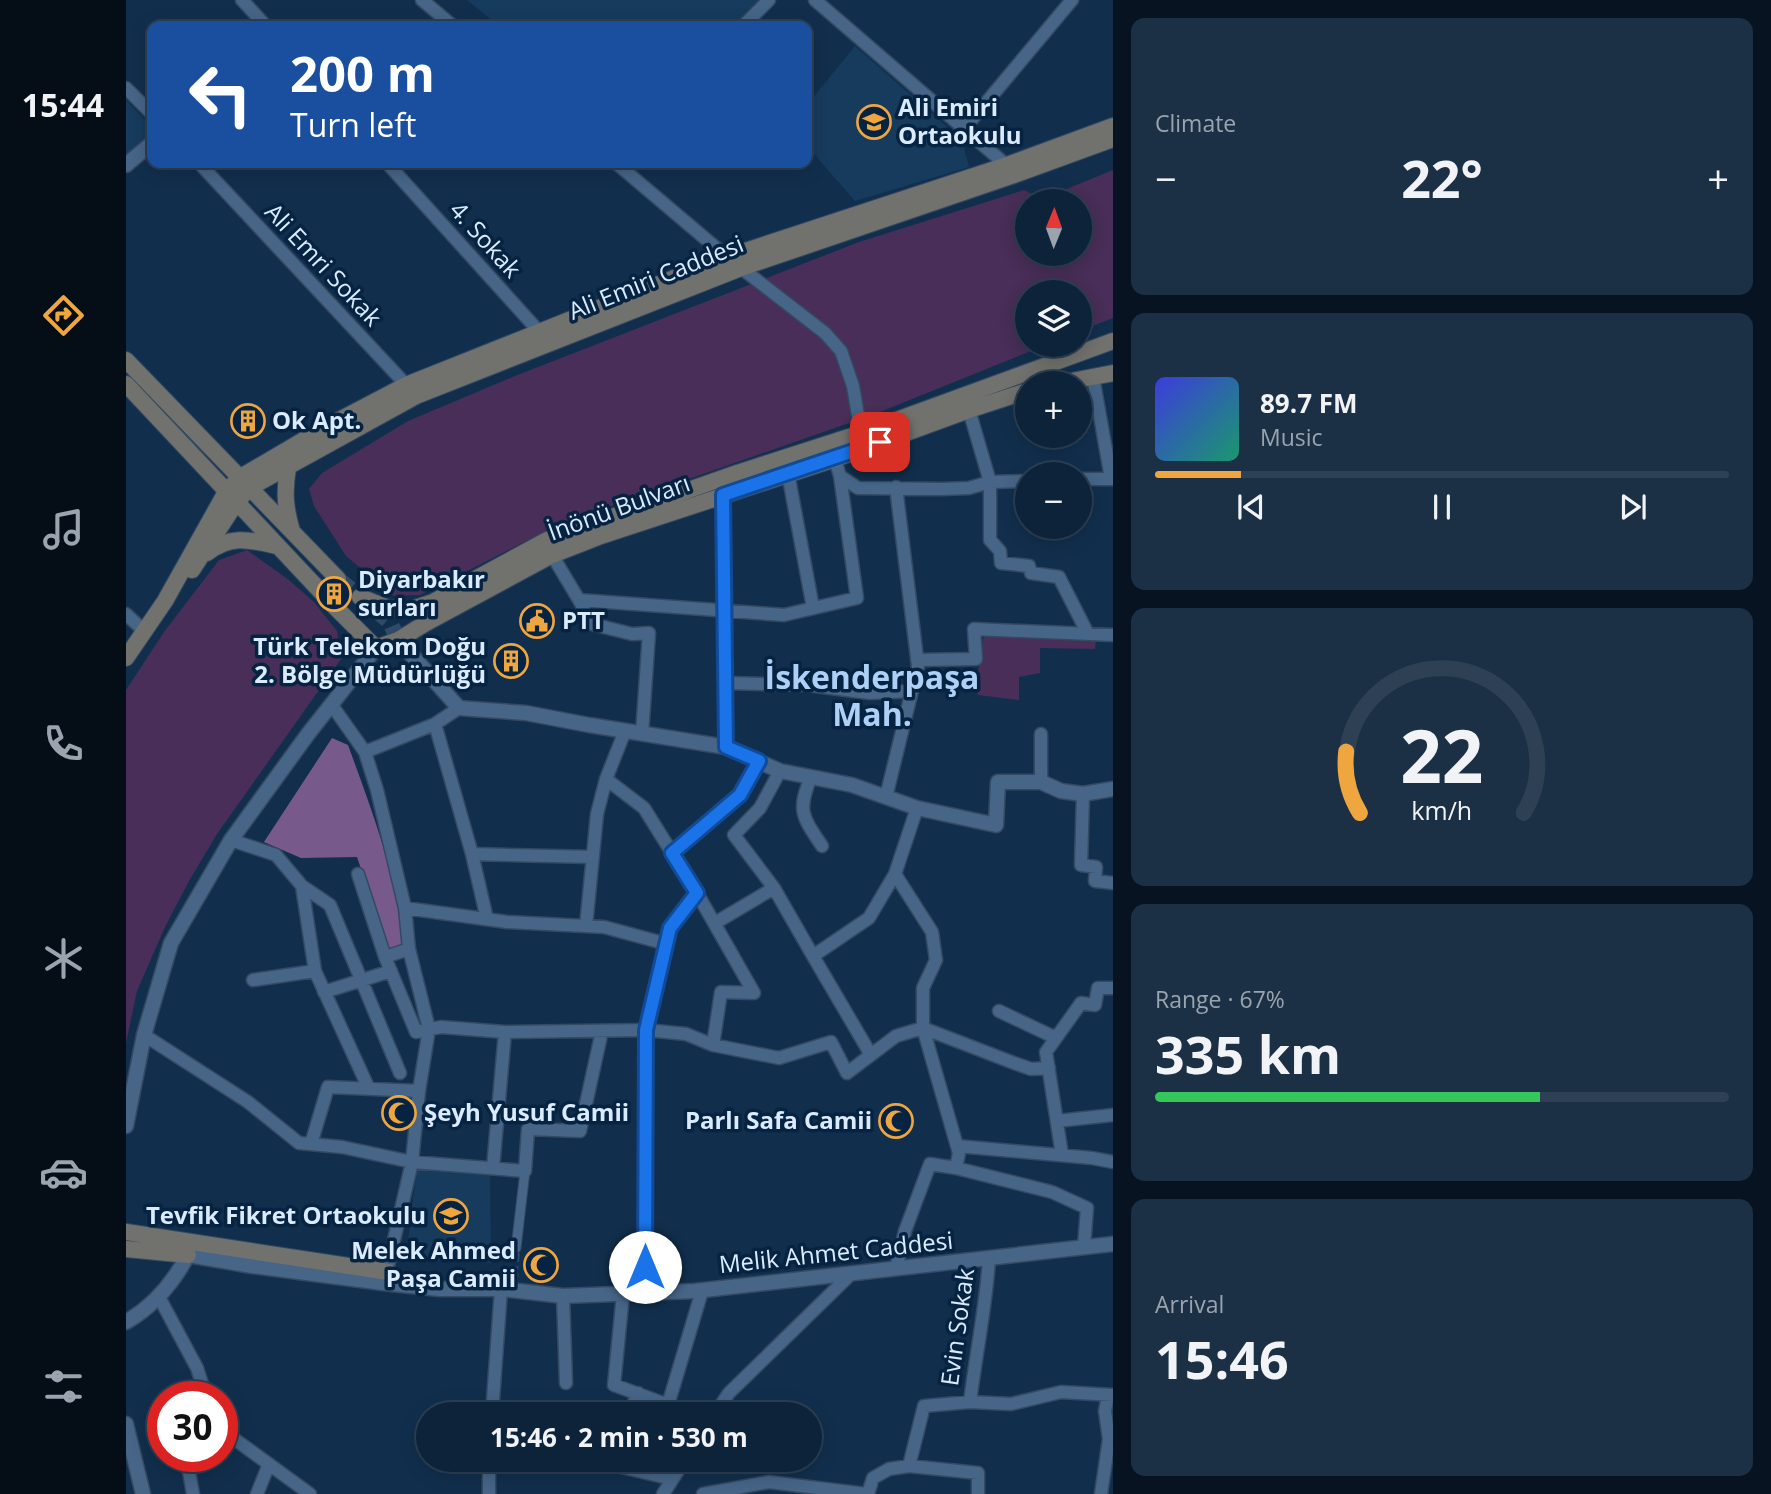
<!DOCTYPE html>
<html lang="en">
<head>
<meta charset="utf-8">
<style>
	:root { --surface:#0d233a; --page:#1b2f45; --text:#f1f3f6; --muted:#9aa4af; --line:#2d4054; --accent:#f0a63f }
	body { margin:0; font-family:"Open Sans",sans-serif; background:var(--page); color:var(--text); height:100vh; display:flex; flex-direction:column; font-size:26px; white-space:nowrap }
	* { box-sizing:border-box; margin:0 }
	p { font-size:23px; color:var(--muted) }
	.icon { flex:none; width:38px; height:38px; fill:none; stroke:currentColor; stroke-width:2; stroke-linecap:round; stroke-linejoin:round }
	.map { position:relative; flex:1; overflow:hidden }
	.drawer { display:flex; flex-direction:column; gap:18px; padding:18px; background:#071320; width:658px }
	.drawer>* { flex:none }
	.guide { position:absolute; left:21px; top:21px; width:665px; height:147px; border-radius:14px; box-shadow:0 4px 18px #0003,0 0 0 2px var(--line); background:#1a4fa0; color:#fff; overflow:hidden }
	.needle { width:46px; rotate:1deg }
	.controls { position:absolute; left:889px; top:189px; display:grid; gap:14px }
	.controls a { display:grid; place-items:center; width:77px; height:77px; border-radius:50%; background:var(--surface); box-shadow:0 4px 18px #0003,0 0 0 2px var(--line); font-size:35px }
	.speed { position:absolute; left:21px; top:1381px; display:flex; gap:14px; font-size:35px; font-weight:700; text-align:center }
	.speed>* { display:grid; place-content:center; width:91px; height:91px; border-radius:50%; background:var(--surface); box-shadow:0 4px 18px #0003,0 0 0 2px var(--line); line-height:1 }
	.speed .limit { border:10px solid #d22; background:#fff; color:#111 }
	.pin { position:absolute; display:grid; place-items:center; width:60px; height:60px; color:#fff; margin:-30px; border-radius:14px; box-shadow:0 4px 10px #0006 }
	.me { position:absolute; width:77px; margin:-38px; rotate:0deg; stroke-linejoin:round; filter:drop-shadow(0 0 5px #0008) }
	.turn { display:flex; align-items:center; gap:24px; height:147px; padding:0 28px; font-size:32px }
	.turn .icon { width:91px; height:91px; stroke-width:2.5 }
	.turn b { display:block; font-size:49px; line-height:60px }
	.big { font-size:52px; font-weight:700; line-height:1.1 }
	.drawer .widget { flex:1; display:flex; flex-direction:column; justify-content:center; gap:10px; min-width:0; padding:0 24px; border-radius:14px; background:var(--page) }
	.drawer .dial { align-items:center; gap:0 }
	.dial svg { height:182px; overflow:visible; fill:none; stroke:var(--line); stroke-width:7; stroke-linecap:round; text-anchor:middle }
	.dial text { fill:var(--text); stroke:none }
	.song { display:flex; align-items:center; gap:21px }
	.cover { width:84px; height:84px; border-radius:10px; background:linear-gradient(135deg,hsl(240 70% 55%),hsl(160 70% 35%)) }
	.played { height:7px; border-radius:4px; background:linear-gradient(90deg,var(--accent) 15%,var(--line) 15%) }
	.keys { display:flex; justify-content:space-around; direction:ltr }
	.heat { display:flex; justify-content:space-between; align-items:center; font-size:38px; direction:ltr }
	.charge { height:10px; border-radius:5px; background:linear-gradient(90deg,#34c759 67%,var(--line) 0) }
	.trip { position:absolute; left:290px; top:1402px; width:406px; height:70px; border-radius:35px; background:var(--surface); box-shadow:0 4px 18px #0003,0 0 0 2px var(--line); font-weight:700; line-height:70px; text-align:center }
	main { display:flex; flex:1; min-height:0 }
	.menu { display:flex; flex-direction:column; width:126px; justify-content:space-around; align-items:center; background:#050e17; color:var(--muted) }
	.menu .icon { width:49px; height:49px }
	.menu .on { color:var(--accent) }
	.menu b { font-size:32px; color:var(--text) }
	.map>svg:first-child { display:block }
	.built { fill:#173b5d }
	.green { fill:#482e58; fill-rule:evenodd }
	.forest { fill:#78598c }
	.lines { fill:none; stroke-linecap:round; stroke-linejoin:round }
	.pedestrian-tunnel { stroke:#2f4b68; stroke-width:9; stroke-dasharray:9 4.5; stroke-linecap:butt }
	.secondary-tunnel { stroke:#2f4b68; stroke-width:16; stroke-dasharray:16 8; stroke-linecap:butt }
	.pedestrian-casing { stroke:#344962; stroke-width:11 }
	.minor-casing { stroke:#344962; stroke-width:15 }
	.tertiary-casing { stroke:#344962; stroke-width:17 }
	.secondary-casing { stroke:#344962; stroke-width:18 }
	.pedestrian { stroke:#466587; stroke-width:9 }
	.minor { stroke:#466587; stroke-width:12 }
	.tertiary { stroke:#466587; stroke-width:14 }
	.secondary { stroke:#71726e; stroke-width:16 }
	.route-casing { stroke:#114b97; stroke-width:18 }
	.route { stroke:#1a73e8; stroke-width:12 }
	.labels { text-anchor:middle; stroke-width:7; stroke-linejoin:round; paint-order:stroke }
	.poi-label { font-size:24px; font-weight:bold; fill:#daebff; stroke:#062442; text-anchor:start }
	.street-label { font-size:24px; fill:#daebff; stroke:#062442 }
	.district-label { font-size:32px; font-weight:bold; fill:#aed0f6; stroke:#062442 }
</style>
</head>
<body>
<main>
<nav class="menu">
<b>15:44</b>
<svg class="icon on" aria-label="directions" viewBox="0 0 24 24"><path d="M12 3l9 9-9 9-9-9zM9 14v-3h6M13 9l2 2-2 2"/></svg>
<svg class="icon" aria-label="music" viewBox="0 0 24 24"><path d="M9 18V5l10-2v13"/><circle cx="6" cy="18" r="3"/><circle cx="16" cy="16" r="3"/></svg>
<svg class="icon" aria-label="phone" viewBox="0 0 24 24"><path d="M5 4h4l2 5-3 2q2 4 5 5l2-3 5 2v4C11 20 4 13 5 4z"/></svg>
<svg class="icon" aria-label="climate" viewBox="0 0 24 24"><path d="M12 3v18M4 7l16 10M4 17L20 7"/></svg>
<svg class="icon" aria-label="car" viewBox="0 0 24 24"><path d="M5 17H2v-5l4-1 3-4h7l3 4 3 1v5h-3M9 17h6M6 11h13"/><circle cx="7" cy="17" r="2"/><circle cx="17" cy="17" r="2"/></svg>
<svg class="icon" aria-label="filters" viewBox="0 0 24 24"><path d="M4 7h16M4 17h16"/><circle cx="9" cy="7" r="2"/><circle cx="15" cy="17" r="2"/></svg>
</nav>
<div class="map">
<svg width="987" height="1494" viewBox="0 0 987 1494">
	<rect width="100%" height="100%" fill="#112f4d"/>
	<path class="built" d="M341,0H633L608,26H373Z
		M729,46L836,140L843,167L729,201L681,146V105Z
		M0,100L22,123L20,140L0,160Z
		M291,1167L364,1173L365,1263L280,1258Z"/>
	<path class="green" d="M987,170V318L954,331V292H901V345H920L749,414L434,524L294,595L268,596L220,556L188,506L183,489L196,473L282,421L389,376L733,242L898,190L916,199ZM901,201H954V254H901Z
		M121,550L163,580L188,602L211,631L215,659L91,834L63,881L39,927L11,991L0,1043V690L38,632L93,560Z
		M863,635L970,638L969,649L914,648V673L893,677V700L852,695L850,686L857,638Z"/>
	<path class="forest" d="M206,738L222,745C246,811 271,875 277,945L262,949L231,857L175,858L138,842Z"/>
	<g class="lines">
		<path class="pedestrian-tunnel" d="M387,1275L390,1248"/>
		<path class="secondary-tunnel" d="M212,579L264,622L272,640"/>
		<g class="pedestrian-casing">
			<path id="pedestrian" d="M390,1248L399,1171
				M384,1290L387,1275"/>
		</g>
		<g class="minor-casing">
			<path id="minor" d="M116,0L140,26
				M296,0L327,26
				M689,0L886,170
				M617,26L643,0
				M0,88L26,114
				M838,129L946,0
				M73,163L285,390
				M261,163L418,337
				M490,163L601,257L699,333L715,351L727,386L735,433
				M967,377L985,478
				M843,410L864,482V540L874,551L875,563L903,566L905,573L933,577L962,634
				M662,473L687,608
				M714,476L732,488L817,489L843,488L864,482L901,481
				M954,479H987
				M597,495L600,747
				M426,555L453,600L658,615L731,598L714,476L709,459
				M453,600L466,624L506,634L523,633L516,734
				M0,614L18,631
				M791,660L850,659L848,629L987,635
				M600,683L682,685L744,693L786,691
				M205,704L239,752L251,790L279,908L283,949L303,1029L293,1091L286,1162L259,1279
				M333,708L309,724L346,854L467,857
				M239,752L309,724
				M685,777C671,811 676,816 696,846
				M915,782V734
				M957,794L955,865L970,867L969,881L987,883
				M760,797L792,666L770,487
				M105,840L150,855L176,886L189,971L243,1089
				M546,853L613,795L633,761
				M346,854L361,919
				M232,874L259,957
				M176,886L204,905L274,1073
				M648,888L687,956
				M279,908L381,922L478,927L541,944
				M589,923L648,888L608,835L634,808L654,771
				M460,926L471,814L480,779L499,731
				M283,949L259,957L290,1032L315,1027L379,1032L520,1030L544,928L571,893L518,808L480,779
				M127,980L189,971
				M198,992L265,971
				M873,1011L930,1038
				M18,1035L122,1102L173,1143L216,1147L286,1162L399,1171L402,1129L454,1131L476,1031
				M587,1045L653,1058L705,1042L721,1073L770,1036L797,1028L888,1063L905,1069L923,1068
				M745,1055L687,956L743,918L769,874
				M931,1121L987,1115
				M185,1144L202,1087L293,1091
				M831,1146L966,1158L987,1162
				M936,1155L920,1052L955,1003L969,1005L972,988H987
				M367,1168L379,1032
				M830,1168L926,1192L961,1208L958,1247
				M770,1269L779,1231L804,1164L830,1168L833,1153L797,1028V988L810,960L806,932L769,874L791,808
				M519,1293L520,1030L560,1034L587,1045L595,992L628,993L571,893
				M497,1294L488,1385L542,1405L576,1291
				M437,1296L440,1383
				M33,1297L71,1368L80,1396
				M844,1402C850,1353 860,1307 863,1259
				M366,1414L375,1289
				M503,1414L512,1393
				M589,1414L603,1393L725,1274
				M96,1430L184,1494
				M489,1460L487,1465L546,1479
				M783,1466L852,1473V1494
				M67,1494L62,1466L69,1456
				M131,1494L143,1464
				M363,1494V1460
				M537,1494L559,1460
				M577,1494L643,1482L740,1494
				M742,1494L747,1478L763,1469L783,1466L798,1406L844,1402L885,1404L935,1392L987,1395
				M975,1494L983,1439L979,1411L982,1395"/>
		</g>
		<g class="tertiary-casing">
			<path id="tertiary" d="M0,165L26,143
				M272,640L333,708L400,713L463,725L600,747L654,771L726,785L791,808L870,825L872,782H915L935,791L957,794L987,789
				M0,1126L18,1035L45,943L105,840L182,734L250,648
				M0,1322C28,1306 47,1283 62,1255L126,1266L257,1283L314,1289H375L437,1296L569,1291L987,1244
				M0,1424L17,1494"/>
		</g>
		<g class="secondary-casing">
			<path id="secondary" d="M0,360L212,579
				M935,383L987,373
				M0,384L198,595
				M162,468C158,491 159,508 166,531
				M81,553C105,534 124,540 151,546
				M66,570L110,503L123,488L290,396L615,268L891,174L987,139
				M234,597L262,608L283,610L307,602L421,540L611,473L735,433L987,341
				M207,605L250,648L272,640L300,623L426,555L472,537L709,459L843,410L901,391
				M0,658L39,601L100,492L113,478L200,427L280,385L601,257L881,165L987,126
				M0,1232L262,1272
				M0,1249L62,1255"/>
		</g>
		<use href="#pedestrian" class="pedestrian"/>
		<use href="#minor" class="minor"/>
		<use href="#tertiary" class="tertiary"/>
		<use href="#secondary" class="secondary"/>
	</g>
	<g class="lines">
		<g class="route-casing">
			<path id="route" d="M519,1267L520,1030L544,928L571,893L546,853L614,795L633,761L600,747L597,495L754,442"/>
		</g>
		<use href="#route" class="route"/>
	</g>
	<defs>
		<g id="school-ring" transform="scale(1.75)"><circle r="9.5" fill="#062442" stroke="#f0a63f" stroke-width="1.5"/><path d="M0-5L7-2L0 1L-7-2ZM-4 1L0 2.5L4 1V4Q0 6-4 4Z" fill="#f0a63f"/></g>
		<g id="building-ring" transform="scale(1.75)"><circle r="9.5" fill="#062442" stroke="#f0a63f" stroke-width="1.5"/><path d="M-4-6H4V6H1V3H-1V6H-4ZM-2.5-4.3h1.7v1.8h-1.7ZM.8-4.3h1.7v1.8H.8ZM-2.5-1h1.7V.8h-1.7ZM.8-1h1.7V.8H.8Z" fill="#f0a63f"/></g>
		<g id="civic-ring" transform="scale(1.75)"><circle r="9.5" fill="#062442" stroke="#f0a63f" stroke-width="1.5"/><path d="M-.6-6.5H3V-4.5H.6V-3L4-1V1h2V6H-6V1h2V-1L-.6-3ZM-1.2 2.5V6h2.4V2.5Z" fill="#f0a63f"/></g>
		<g id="mosque-ring" transform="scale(1.75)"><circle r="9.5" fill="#062442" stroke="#f0a63f" stroke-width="1.5"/><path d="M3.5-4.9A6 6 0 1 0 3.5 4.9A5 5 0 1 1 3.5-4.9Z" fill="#f0a63f"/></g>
	</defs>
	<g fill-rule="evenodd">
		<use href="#school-ring" x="748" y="122"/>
		<use href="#building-ring" x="122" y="421"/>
		<use href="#building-ring" x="208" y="594"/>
		<use href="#civic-ring" x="411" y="621"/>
		<use href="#building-ring" x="385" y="661"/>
		<use href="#mosque-ring" x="273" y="1113"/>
		<use href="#mosque-ring" x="770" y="1121"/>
		<use href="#school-ring" x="325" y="1216"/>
		<use href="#mosque-ring" x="415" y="1265"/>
	</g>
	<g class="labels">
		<g class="poi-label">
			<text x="772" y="116">Ali Emiri<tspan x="772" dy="28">Ortaokulu</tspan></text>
			<text x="146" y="429">Ok Apt.</text>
			<text x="232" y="588">Diyarbakır<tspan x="232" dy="28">surları</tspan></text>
			<text x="436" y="629">PTT</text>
			<text x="360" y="655" text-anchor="end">Türk Telekom Doğu<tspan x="360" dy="28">2. Bölge Müdürlüğü</tspan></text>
			<text x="298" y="1121">Şeyh Yusuf Camii</text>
			<text x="746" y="1129" text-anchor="end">Parlı Safa Camii</text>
			<text x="300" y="1224" text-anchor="end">Tevfik Fikret Ortaokulu</text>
			<text x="390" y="1259" text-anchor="end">Melek Ahmed<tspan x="390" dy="28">Paşa Camii</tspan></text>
		</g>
		<g class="street-label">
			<text transform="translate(359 240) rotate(48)" y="8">4. Sokak</text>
			<text transform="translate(197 265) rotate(47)" y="8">Ali Emri Sokak</text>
			<text transform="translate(530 278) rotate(-22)" y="8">Ali Emiri Caddesi</text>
			<text transform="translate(493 508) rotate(-20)" y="8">İnönü Bulvarı</text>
			<text transform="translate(710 1253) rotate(-6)" y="8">Melik Ahmet Caddesi</text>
			<text transform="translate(832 1327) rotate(-82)" y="8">Evin Sokak</text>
		</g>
		<g class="district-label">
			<text x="746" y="689">İskenderpaşa<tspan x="746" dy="37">Mah.</tspan></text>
		</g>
	</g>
</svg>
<div class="controls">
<a><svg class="needle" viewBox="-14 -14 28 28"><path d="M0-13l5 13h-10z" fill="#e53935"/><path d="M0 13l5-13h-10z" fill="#9aa4af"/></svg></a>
<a><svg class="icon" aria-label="layers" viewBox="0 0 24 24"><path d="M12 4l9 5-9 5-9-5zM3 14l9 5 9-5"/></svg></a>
<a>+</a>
<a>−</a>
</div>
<div class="speed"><div class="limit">30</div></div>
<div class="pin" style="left:754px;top:442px;background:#d93025"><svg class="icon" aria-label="arrive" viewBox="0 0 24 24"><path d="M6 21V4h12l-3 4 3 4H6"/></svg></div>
<svg class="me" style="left:519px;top:1267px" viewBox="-20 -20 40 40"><circle r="19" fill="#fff"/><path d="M0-13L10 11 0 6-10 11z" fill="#1a73e8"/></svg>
<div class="trip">15:46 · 2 min · 530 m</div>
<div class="guide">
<div class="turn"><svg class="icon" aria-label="left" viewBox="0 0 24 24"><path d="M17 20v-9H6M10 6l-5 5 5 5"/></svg><div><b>200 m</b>Turn left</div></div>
</div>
</div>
<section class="drawer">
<div class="widget"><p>Climate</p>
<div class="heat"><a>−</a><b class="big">22°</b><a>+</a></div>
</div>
<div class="widget">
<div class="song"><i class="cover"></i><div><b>89.7 FM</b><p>Music</p></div></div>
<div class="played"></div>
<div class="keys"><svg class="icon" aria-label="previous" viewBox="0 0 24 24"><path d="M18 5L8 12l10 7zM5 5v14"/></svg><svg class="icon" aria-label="pause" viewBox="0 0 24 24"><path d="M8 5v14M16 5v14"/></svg><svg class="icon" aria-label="next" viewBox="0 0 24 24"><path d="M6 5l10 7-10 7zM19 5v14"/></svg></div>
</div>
<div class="widget dial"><svg viewBox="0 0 100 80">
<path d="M14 69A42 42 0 1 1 86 69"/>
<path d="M14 69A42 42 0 0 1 8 42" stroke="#f0a63f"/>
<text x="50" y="56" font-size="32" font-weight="700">22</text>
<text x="50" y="72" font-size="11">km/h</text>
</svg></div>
<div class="widget"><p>Range · 67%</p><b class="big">335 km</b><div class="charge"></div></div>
<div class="widget"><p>Arrival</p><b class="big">15:46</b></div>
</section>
</main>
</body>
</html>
